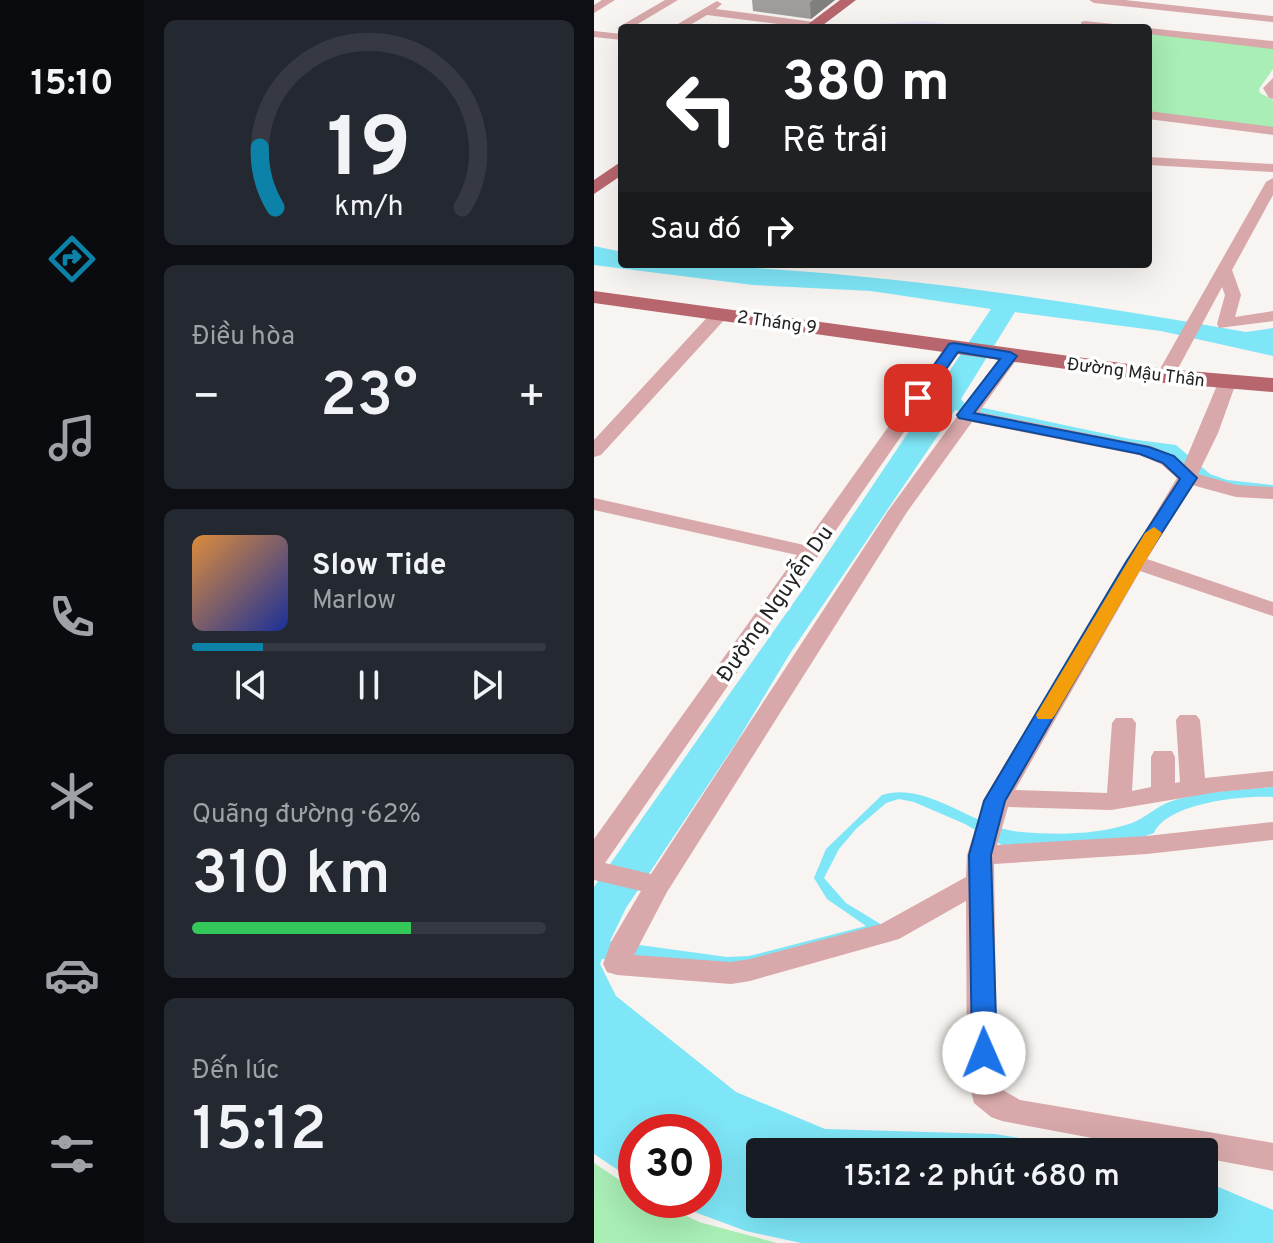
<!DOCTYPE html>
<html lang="vi">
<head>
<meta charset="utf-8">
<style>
	:root { --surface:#171b24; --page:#242831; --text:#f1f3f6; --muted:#9ea1a6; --line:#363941; --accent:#0d82a8 }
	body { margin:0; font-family:Overpass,sans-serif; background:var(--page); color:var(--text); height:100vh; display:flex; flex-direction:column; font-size:30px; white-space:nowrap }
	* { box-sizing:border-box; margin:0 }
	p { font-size:26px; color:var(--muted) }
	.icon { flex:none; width:44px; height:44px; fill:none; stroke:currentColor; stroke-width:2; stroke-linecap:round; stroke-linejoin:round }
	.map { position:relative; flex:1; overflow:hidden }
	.panel { display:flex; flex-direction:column; gap:20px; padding:20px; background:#0d0f14; width:450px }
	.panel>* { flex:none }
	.banner { position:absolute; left:24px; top:24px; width:534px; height:244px; border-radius:8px; box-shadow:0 8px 32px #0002; background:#202124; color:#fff; overflow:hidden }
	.speed { position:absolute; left:24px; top:1114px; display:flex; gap:16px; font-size:40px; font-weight:700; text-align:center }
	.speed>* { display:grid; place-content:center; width:104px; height:104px; border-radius:50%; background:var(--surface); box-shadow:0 8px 32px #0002; line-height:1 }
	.speed .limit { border:12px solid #d22; background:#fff; color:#111 }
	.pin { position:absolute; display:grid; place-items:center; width:68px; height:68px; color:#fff; margin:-34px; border-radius:16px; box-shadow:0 4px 12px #0006 }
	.me { position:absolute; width:88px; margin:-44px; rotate:359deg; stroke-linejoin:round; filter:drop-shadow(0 0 6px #0008) }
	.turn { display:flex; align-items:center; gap:28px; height:168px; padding:0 32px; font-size:36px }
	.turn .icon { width:104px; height:104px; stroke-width:2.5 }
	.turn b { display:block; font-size:56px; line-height:68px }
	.then { display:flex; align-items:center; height:76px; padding:0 32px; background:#0003; gap:16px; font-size:30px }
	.big { font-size:60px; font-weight:600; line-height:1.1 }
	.panel .card { flex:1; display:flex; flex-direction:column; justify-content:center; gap:12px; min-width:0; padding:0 28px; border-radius:12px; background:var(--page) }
	.panel .dial { align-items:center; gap:0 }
	.dial svg { height:208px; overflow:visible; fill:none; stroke:var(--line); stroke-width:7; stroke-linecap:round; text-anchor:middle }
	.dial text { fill:var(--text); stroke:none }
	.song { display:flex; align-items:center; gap:24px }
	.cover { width:96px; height:96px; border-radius:12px; background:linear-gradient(135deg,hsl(30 70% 55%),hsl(230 70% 35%)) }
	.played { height:8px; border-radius:4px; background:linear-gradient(90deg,var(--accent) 20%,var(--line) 20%) }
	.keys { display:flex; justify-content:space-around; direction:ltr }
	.heat { display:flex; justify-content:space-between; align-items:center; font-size:44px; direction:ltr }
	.charge { height:12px; border-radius:6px; background:linear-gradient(90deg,#34c759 62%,var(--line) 0) }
	.trip { position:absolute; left:152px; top:1138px; width:472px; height:80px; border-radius:8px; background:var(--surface); box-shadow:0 8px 32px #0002; font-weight:600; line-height:80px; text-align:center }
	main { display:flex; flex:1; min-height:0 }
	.tab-bar { display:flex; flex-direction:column; width:144px; justify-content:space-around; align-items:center; background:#090b0e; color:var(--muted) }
	.tab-bar .icon { width:56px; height:56px }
	.tab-bar .active { color:var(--accent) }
	.tab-bar b { font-size:36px; color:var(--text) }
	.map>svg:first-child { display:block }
	.commercial { fill:#ede7fc }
	.green { fill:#a8eeb5 }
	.water { fill:#7ee6f7 }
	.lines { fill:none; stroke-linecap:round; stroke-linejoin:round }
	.minor { fill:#d8a8aa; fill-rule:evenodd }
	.major { fill:#b8666d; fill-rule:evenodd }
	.wall { fill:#a09d9b }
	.shaded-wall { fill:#82807e }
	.route { fill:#1a73e8; stroke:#114b97; stroke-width:2 }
	.slow { fill:#f59e0b }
	.labels { text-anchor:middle; stroke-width:7; stroke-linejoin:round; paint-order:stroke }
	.far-street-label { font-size:18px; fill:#242322; stroke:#fff }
	.street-label { font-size:22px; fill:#242322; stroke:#fff }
</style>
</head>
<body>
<main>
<nav class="tab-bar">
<b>15:10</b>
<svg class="icon active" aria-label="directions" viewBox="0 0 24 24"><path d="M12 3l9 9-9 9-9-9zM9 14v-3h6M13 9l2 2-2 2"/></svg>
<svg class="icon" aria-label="music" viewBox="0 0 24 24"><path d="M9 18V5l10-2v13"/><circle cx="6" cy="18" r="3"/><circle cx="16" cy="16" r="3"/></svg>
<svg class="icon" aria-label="phone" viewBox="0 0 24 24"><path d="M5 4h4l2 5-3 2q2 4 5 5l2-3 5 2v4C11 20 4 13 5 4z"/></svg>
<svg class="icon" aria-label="climate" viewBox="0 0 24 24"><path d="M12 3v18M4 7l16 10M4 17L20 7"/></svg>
<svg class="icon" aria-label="car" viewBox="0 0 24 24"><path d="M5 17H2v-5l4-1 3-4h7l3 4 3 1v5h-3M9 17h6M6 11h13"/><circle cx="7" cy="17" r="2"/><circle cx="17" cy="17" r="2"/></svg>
<svg class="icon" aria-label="filters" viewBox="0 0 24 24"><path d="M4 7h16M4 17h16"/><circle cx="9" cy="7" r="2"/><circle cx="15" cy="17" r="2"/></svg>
</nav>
<section class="panel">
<div class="card dial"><svg viewBox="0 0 100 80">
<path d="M14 69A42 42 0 1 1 86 69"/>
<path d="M14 69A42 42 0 0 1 8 46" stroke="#0d82a8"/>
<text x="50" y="56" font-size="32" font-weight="700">19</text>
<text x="50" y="72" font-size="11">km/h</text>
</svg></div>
<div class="card"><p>Điều hòa</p>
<div class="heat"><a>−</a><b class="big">23°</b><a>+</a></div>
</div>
<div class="card">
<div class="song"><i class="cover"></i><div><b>Slow Tide</b><p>Marlow</p></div></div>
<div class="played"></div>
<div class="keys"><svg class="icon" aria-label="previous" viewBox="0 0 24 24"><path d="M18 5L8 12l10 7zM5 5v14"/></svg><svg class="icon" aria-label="pause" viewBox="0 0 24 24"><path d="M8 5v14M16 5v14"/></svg><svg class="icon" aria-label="next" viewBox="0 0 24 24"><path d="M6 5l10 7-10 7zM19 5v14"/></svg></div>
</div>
<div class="card"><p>Quãng đường · 62%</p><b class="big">310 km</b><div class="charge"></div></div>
<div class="card"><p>Đến lúc</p><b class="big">15:12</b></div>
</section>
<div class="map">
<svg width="679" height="1243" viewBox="0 0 679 1243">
	<rect width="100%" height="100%" fill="#f7f4f1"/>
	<path class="commercial" d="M328,21L391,28H242L244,27Z"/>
	<path class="green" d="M554,32L679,46V69L665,89L666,93L679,100V129L554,113Z
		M0,1163L42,1191V1200H58L105,1222L183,1243H0Z"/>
	<path class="water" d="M0,246L28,252V264C238,264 446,296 652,332L679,328V356L567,331L421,312L367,399L371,404L536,439L582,445L616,474L633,480L679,485V492L645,489L606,478L583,458L554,449L361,410L195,655L142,743L32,908L16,941L133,957L155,956L272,926L233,899L220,878L232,849L288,795C333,780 381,829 428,832C464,835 503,835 538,823C553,817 565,804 581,800C612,791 647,790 679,787V797C649,795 573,803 560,833L546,838L408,845L371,824L320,802L305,799L292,803L262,829L245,849L230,878L252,903L293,928L145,970L8,959L6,964L22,996L142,1092L231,1129L401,1134L510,1152H166V1204H610V1181L679,1210V1243H207L152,1231L68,1200H110V1132H42V1182L0,1154V887L212,585L397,309L277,291L159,285L0,265Z"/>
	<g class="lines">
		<path class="minor" d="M8,0H21L0,13V5Z
			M71,0H84L37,28H28V31L23,28Z
			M495,0H531L679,16V22L500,3Z
			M123,1L128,4L122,9L220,22L226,25L217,28L113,15L91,28H77Z
			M491,21L529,25L535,28L487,26V22Z
			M552,28H554L679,41V49L554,34Z
			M0,31L28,34V40L0,37Z
			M679,78V99L675,98L669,88Z
			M554,111L679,127V135L554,119Z
			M554,157L679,164V172L554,165Z
			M679,178V195L638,270L647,295L641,317L679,311V321L625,328L623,324L631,295L628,287L580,376L577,380H565L562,376L672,182Z
			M126,309L134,314L132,318L7,455L0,457V440L120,310Z
			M360,342L369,347L11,863L57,874L294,511L410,352L416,351L425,356L385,412L557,446L581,456L590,464L624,383L627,379H639L642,383L624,433L604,474L643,485L679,487V499L642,497L598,485L553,559L679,602V616L546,571L421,790L513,793L518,723L522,718H538L542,723L538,791L557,787V757L560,751H578L581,757V783L586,782L582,720L586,715H602L606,720L611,778L679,771V787L624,792L517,810L414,807L403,845L553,836L679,822V840L553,854L400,864L403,1076L405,1088L426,1100L679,1143V1171L610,1158V1152H573L408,1121L397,1117L380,1103L373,1076L372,901L305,939L156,981L137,984L23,975L13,972L9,964L17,942L47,891L0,880V839L203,555L0,510V498L210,545L354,343ZM378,422L545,455L567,464L583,478L391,797L373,855L372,877L287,924L156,959L137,962L40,955L73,892L313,512Z"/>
		<path class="major" d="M246,0H262L225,28H209Z
			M28,161V175L0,194V180Z
			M0,291L571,369L679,378V392L571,383L0,303Z"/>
	</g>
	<path class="wall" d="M158,0H241L217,19L159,11Z"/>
	<path class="shaded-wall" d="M219,0H241L217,19L216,2Z"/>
	<path class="route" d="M360,343L416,352L423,356L380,413L555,447L580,456L603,478L549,562L411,801L397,855L403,1053L399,1060L390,1063L382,1060L378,1053L375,855L390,801L532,562L586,479L569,463L546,454L365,418L363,415L406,359L364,352L329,402H319V395L355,344Z"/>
	<path class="slow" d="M560,527L568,533L461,715L458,719H444L442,715L551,533Z"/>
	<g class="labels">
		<g class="far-street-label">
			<text transform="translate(183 322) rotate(8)" y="6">2 Tháng 9</text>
			<text transform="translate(542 372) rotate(7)" y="6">Đường Mậu Thân</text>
		</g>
		<g class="street-label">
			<text transform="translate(180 603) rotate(-55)" y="8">Đường Nguyễn Du</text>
		</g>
	</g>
</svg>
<div class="speed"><div class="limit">30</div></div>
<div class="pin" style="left:324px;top:398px;background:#d93025"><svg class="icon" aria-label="arrive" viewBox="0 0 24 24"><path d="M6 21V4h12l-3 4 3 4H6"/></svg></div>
<svg class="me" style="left:390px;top:1053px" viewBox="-20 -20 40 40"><circle r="19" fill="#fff"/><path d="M0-13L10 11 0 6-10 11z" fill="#1a73e8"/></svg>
<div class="trip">15:12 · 2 phút · 680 m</div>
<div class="banner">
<div class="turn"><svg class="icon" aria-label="left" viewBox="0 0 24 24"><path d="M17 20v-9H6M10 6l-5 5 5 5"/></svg><div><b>380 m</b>Rẽ trái</div></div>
<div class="then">Sau đó<svg class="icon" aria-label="right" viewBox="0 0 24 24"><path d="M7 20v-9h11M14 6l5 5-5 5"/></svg></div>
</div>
</div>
</main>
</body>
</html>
